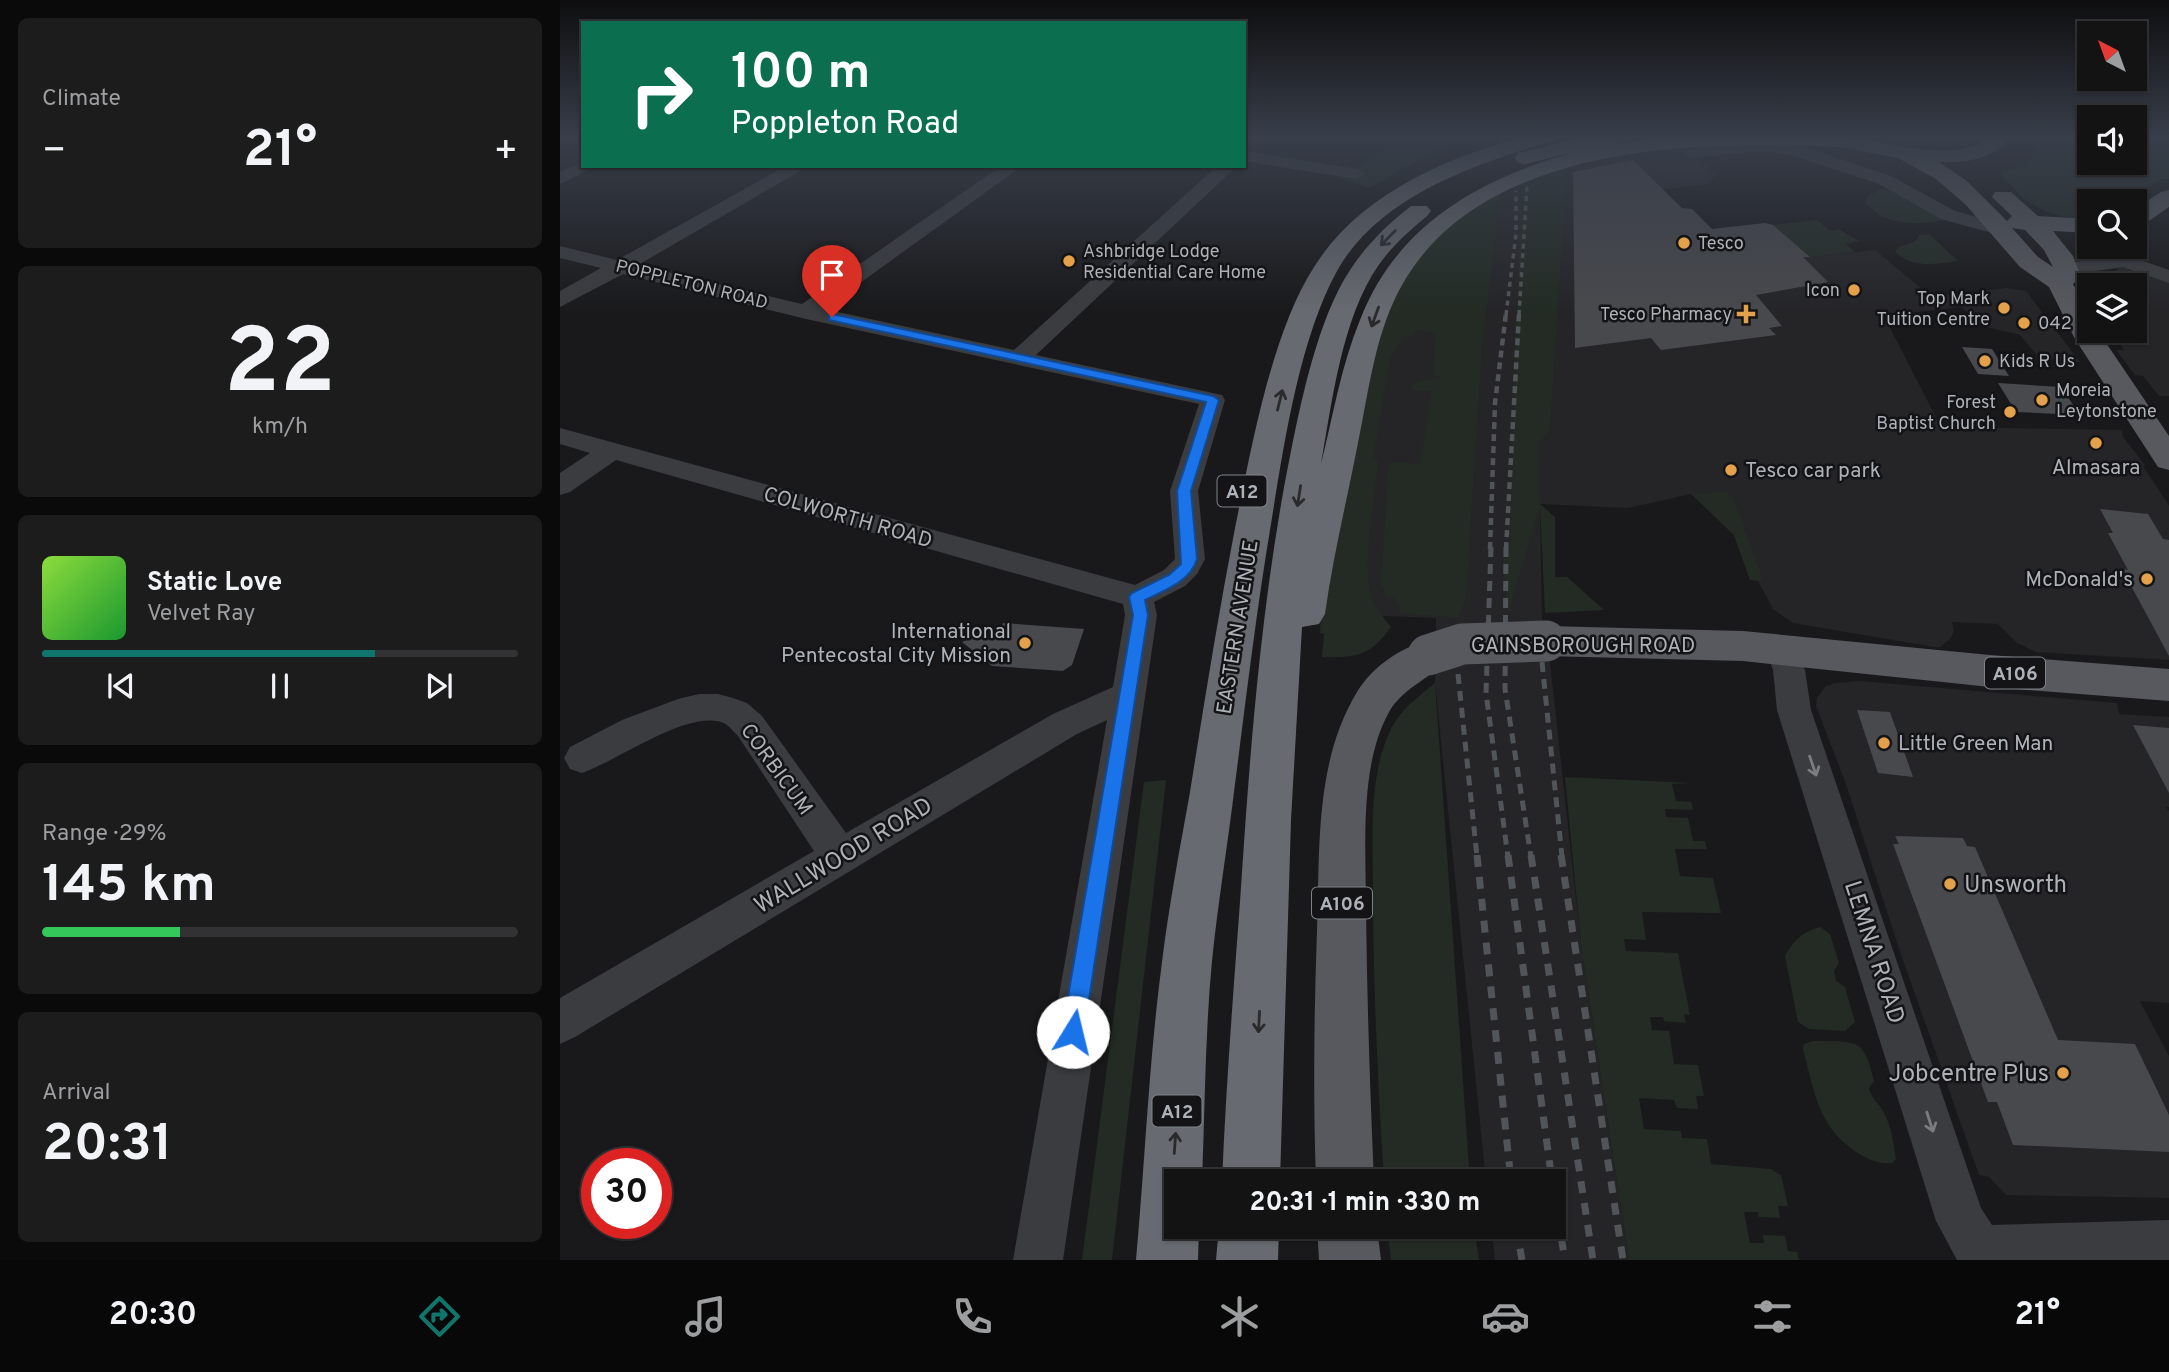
<!DOCTYPE html>
<html lang="en">
<head>
<meta charset="utf-8">
<style>
	:root { --surface:#131314; --page:#1c1c1d; --text:#f1f3f6; --muted:#9d9ea0; --line:#323234; --accent:#0f766e }
	body { margin:0; font-family:Overpass,sans-serif; background:var(--page); color:var(--text); height:100vh; display:flex; flex-direction:column; font-size:26px; white-space:nowrap }
	* { box-sizing:border-box; margin:0 }
	p { font-size:23px; color:var(--muted) }
	.icon { flex:none; width:38px; height:38px; fill:none; stroke:currentColor; stroke-width:2; stroke-linecap:round; stroke-linejoin:round }
	.map { position:relative; flex:1; overflow:hidden }
	.side { display:flex; flex-direction:column; gap:18px; padding:18px; background:#0a0a0b; width:560px }
	.side>* { flex:none }
	.top-card { position:absolute; left:21px; top:21px; width:665px; height:147px; border-radius:0px; box-shadow:0 2px 5px #0004,0 0 0 2px var(--line); background:#0b6e4f; color:#fff; overflow:hidden }
	.needle { width:46px; rotate:319deg }
	.controls { position:absolute; left:1517px; top:21px; display:grid; gap:14px }
	.controls a { display:grid; place-items:center; width:70px; height:70px; border-radius:0px; background:var(--surface); box-shadow:0 2px 5px #0004,0 0 0 2px var(--line); font-size:35px }
	.speed { position:absolute; left:21px; top:1148px; display:flex; gap:14px; font-size:35px; font-weight:700; text-align:center }
	.speed>* { display:grid; place-content:center; width:91px; height:91px; border-radius:50%; background:var(--surface); box-shadow:0 2px 5px #0004,0 0 0 2px var(--line); line-height:1 }
	.speed .limit { border:10px solid #d22; background:#fff; color:#111 }
	.pin { position:absolute; display:grid; place-items:center; width:60px; height:60px; color:#fff; margin:-72px -30px; border-radius:50% 50% 50% 0; rotate:-45deg; box-shadow:0 0 7px #0007 }
	.pin .icon { rotate:45deg }
	.me { position:absolute; width:77px; margin:-38px; rotate:9deg; stroke-linejoin:round; filter:drop-shadow(0 0 5px #0008) }
	.turn { display:flex; align-items:center; gap:24px; height:147px; padding:0 35px; font-size:32px }
	.turn .icon { width:91px; height:91px; stroke-width:2.5 }
	.turn b { display:block; font-size:49px; line-height:60px }
	.big { font-size:52px; font-weight:700; line-height:1.1 }
	.side .card { flex:1; display:flex; flex-direction:column; justify-content:center; gap:10px; min-width:0; padding:0 24px; border-radius:10px; background:var(--page) }
	.side .dial { align-items:center; gap:0 }
	.dial b { font-size:91px; line-height:1 }
	.song { display:flex; align-items:center; gap:21px }
	.cover { width:84px; height:84px; border-radius:10px; background:linear-gradient(135deg,hsl(90 70% 55%),hsl(130 70% 35%)) }
	.played { height:7px; border-radius:4px; background:linear-gradient(90deg,var(--accent) 70%,var(--line) 70%) }
	.keys { display:flex; justify-content:space-around; direction:ltr }
	.heat { display:flex; justify-content:space-between; align-items:center; font-size:38px; direction:ltr }
	.charge { height:10px; border-radius:5px; background:linear-gradient(90deg,#34c759 29%,var(--line) 0) }
	.trip { position:absolute; left:604px; top:1169px; width:402px; height:70px; border-radius:0px; background:var(--surface); box-shadow:0 2px 5px #0004,0 0 0 2px var(--line); font-weight:700; line-height:70px; text-align:center }
	.dock { display:flex; height:112px; justify-content:space-around; align-items:center; background:#080808; color:var(--muted) }
	.dock .icon { width:49px; height:49px }
	.dock .on { color:var(--accent) }
	.dock b { font-size:32px; color:var(--text) }
	main { display:flex; flex:1; min-height:0 }
	.map>svg:first-child { display:block }
	.built { fill:#252528 }
	.green { fill:#232b24 }
	.building { fill:#48494d }
	.lines { fill:none; stroke-linecap:round; stroke-linejoin:round }
	.minor { fill:#3a3c3f; fill-rule:evenodd }
	.major { fill:#57595e; fill-rule:evenodd }
	.highway { fill:#676a70; fill-rule:evenodd }
	.rail-far3 { stroke:#515458; stroke-width:3.5; stroke-dasharray:5 4.5; stroke-linecap:butt }
	.rail-far2 { stroke:#515458; stroke-width:4.5; stroke-dasharray:7 5; stroke-linecap:butt }
	.rail-far1 { stroke:#515458; stroke-width:5; stroke-dasharray:10 7; stroke-linecap:butt }
	.rail { stroke:#515458; stroke-width:7; stroke-dasharray:12 10; stroke-linecap:butt }
	.major-bridge { stroke:#57595e; stroke-width:41 }
	.oneway { stroke:#292a2c }
	.oneway2 { stroke:#797d82 }
	.route { fill:#1a73e8; stroke:#114b97; stroke-width:2 }
	.poi-dot { fill:#e2a14a; stroke:#141416; stroke-width:2.5 }
	.labels { text-anchor:middle; stroke-width:5; stroke-linejoin:round; paint-order:stroke }
	.far-poi-label { font-size:18px; fill:#adb2b9; stroke:#141416; text-anchor:start }
	.far-street-label { font-size:18px; fill:#adb2b9; stroke:#141416 }
	.shield { fill:#141416; stroke:#7f8388; stroke-width:2 }
	.shield-label { font-size:19px; font-weight:bold; fill:#adb2b9 }
	.poi-label { font-size:21px; fill:#adb2b9; stroke:#141416; text-anchor:start }
	.street-label { font-size:21px; fill:#adb2b9; stroke:#141416 }
	.near-street-label { font-size:24px; fill:#adb2b9; stroke:#141416 }
	.near-poi-label { font-size:24px; fill:#adb2b9; stroke:#141416; text-anchor:start }
</style>
</head>
<body>
<main>
<section class="side">
<div class="card"><p>Climate</p>
<div class="heat"><a>−</a><b class="big">21°</b><a>+</a></div>
</div>
<div class="card dial"><b>22</b><p>km/h</p></div>
<div class="card">
<div class="song"><i class="cover"></i><div><b>Static Love</b><p>Velvet Ray</p></div></div>
<div class="played"></div>
<div class="keys"><svg class="icon" aria-label="previous" viewBox="0 0 24 24"><path d="M18 5L8 12l10 7zM5 5v14"/></svg><svg class="icon" aria-label="pause" viewBox="0 0 24 24"><path d="M8 5v14M16 5v14"/></svg><svg class="icon" aria-label="next" viewBox="0 0 24 24"><path d="M6 5l10 7-10 7zM19 5v14"/></svg></div>
</div>
<div class="card"><p>Range · 29%</p><b class="big">145 km</b><div class="charge"></div></div>
<div class="card"><p>Arrival</p><b class="big">20:31</b></div>
</section>
<div class="map">
<svg width="1609" height="1260" viewBox="0 0 1609 1260">
	<rect width="100%" height="100%" fill="#19191b"/>
	<path class="built" d="M1124,146L1156,175L1146,185L1101,189L1109,209H1132L1152,229L1205,223L1213,225L1251,257L1315,250L1363,290L1393,296L1446,288L1466,291L1520,362L1498,361L1477,355L1460,335L1422,326L1401,307L1324,316L1381,427L1562,430L1563,437L1585,465L1583,466L1609,506V660L1476,652L1457,643L1438,624L1392,622L1394,631L1390,639L1380,647H1374L1233,623L1213,609L1198,581L1190,580L1174,535L1131,494L1068,508L980,504L982,620L990,662L1021,944L1069,1260H935L931,1227H994V1181H926L875,683L876,618L795,615L760,633L811,359L924,202L961,183L1003,169L1057,156Z
		M1562,265L1609,280V396H1599L1583,376L1575,375L1556,350H1564L1552,331H1575V285H1547L1553,273Z
		M1300,681L1557,703L1559,714L1609,717V807H1606L1609,811V1003L1580,1001L1609,1056V1198L1446,1195L1429,1177L1419,1175L1338,946L1286,784L1256,706L1257,698L1266,686L1275,683Z"/>
	<path class="green" d="M850,136H916L859,160L809,188L779,178Z
		M1471,136H1529L1530,163H1575V136H1609V179H1602L1570,201H1530L1529,220C1498,217 1472,211 1451,185C1447,180 1443,179 1441,172L1468,165L1478,147Z
		M1003,169L1005,194L990,430L978,444L980,504L995,517V577H1007L1044,610L985,613L980,506L948,613L943,563L950,543L961,183Z
		M1322,189C1344,192 1363,213 1388,220C1359,224 1328,228 1305,203L1309,195Z
		M941,193L922,346L906,598L898,618L841,613L835,596L827,598L821,584L828,472L831,462L860,464L872,391L851,390C855,375 869,382 881,377L873,375L876,333L856,330L852,337H844L830,358L813,459L818,460C815,495 802,564 811,595C815,608 823,617 831,627C810,656 797,658 762,657L764,634L760,633L762,592L781,489L829,301L850,264L905,210Z
		M1257,220L1270,231L1279,229L1299,241L1286,244L1295,252L1250,257L1213,225Z
		M1369,234L1398,261C1378,264 1349,269 1335,251C1341,242 1355,247 1359,235Z
		M1165,491L1173,497L1203,580H1190L1174,535L1131,494Z
		M875,683L910,1181H824C818,1083 813,986 813,887C813,837 808,776 831,729C841,709 858,697 875,683Z
		M1005,777L1132,783L1112,784L1116,801L1131,802L1133,810L1105,809L1106,817L1128,818L1133,841H1145L1147,849H1115L1120,876L1153,878L1161,913L1082,912L1086,940L1064,939L1066,951L1118,953L1130,1015L1124,1014L1126,1023L1104,1021L1103,1017H1090L1092,1030L1109,1031L1114,1064L1138,1065L1144,1096H1136L1138,1109L1117,1108L1114,1100L1079,1098L1084,1129L1121,1131L1122,1138L1147,1139L1151,1164L1211,1169L1221,1175L1228,1206H1218L1220,1218L1199,1217L1198,1212H1184L1190,1243H1204L1203,1235L1225,1236L1228,1251L1237,1252L1239,1260H1069L1021,944Z
		M606,780L552,1260H522L584,782Z
		M1260,927L1270,934L1279,963L1274,971L1276,981L1285,987L1295,1022L1285,1031L1249,1029L1238,1022L1225,956C1234,940 1242,932 1260,927Z
		M1253,1041C1295,1042 1304,1036 1314,1081L1309,1088C1313,1102 1319,1102 1324,1113C1331,1125 1334,1145 1336,1159L1332,1163C1320,1164 1312,1161 1301,1155C1258,1129 1255,1094 1243,1049L1244,1044Z
		M827,1227H914L919,1260H831Z"/>
	<path class="building" d="M1073,160L1122,208L1132,209L1152,229L1205,223L1213,225L1250,257H1243L1268,282L1196,295L1222,326L1209,328L1216,335L1101,350L1091,338L1015,348L1013,172Z
		M1402,347L1432,349L1449,376L1418,374Z
		M1438,383L1501,387L1520,415L1456,412Z
		M1540,509L1588,514L1603,539L1609,540V656L1562,569L1568,570L1548,533H1553Z
		M443,623L524,629L512,665L503,671L432,666L402,642L426,633L439,634Z
		M1297,710L1330,712L1353,777L1318,773Z
		M1573,725L1609,728V793Z
		M1335,836L1403,838L1407,846L1415,847L1498,1040L1575,1044L1609,1115V1152L1453,1145L1437,1102H1428L1333,844H1339Z"/>
	<g class="lines">
		<path class="minor" d="M1191,142H1214L1247,148L1331,176L1395,211L1450,226L1453,230L1443,236L1381,219L1319,184L1237,157L1214,152H1191L1131,158L1122,153L1131,148Z
			M684,151L797,169L806,174L797,179L684,161Z
			M23,162V166H36L0,184V172Z
			M226,166H249L78,265L242,304L441,166H462L264,309L454,350L657,166H677L476,355L653,393L662,395L665,400L638,491L645,559L637,574L625,586L594,602L597,615L503,1260H453L547,720L517,734L15,1037L0,1044V998L254,851L178,736C173,731 168,724 161,722C125,711 57,761 22,773L10,769L4,758L10,747L62,720L118,699L139,694H158L173,698L187,703L202,716L286,833L493,714L553,687L565,615L563,604L56,460L10,492L0,495V473L30,453L0,444V428L575,585L604,570L615,559L610,491L639,404L246,319L63,274L0,307V291L41,268L0,258V246L57,260Z
			M1550,255L1569,256L1609,270V283L1563,267L1508,275L1501,273L1498,269L1501,265Z
			M1222,637L1233,641L1245,670L1251,710L1421,1208L1432,1225L1609,1220V1260H1397L1376,1221L1217,710L1213,670L1206,650L1211,641Z"/>
		<path class="major" d="M1244,136C1256,136 1269,135 1282,136C1321,139 1398,167 1429,136H1451C1434,160 1406,163 1379,162L1407,181L1447,221L1452,216L1432,197L1435,192H1451L1478,216L1530,219V233L1493,231L1513,256L1521,277L1513,284L1530,313V331H1538L1609,436V470L1598,467L1515,339L1489,287L1460,267L1406,205L1376,179L1338,158L1254,142L1247,140ZM1452,228L1465,230L1484,250L1493,267L1478,257Z
			M1609,190V207L1583,225L1575,227V209L1601,192Z
			M986,626L1183,631L1430,655L1609,669V701L1430,687L1183,661L986,656L972,652L967,641L972,630Z
			M868,640L882,644L888,655C876,678 842,686 828,714C799,768 806,849 806,909C807,1000 810,1090 814,1181H756C753,1098 754,1014 757,931C760,852 754,763 797,692C813,666 839,649 868,640Z
			M757,1227H817L821,1260H759Z"/>
		<path class="highway" d="M966,136H999L996,140C919,162 818,196 777,271C738,342 723,451 710,530C696,614 686,699 675,784C668,843 658,902 652,961C645,1034 645,1108 642,1181H616V1227H639L638,1260H576C585,1161 589,1060 602,962C609,905 620,848 630,792C644,704 658,616 675,528C691,450 711,334 754,267C800,194 885,158 966,136Z
			M1028,136H1072L1069,140L1041,146L1108,136H1284L1289,141L1286,145L1279,147C1138,140 922,143 842,285C815,333 809,390 798,443C787,500 773,556 765,614L759,624L742,627L731,820L720,1181H662C666,1088 673,995 680,902C689,765 699,628 723,493C735,430 750,346 779,289C796,256 821,229 851,206H867L871,211L867,216C849,231 831,247 818,266C782,318 772,402 761,464C773,416 781,366 800,320C839,219 929,174 1029,148L966,164L958,163L955,158L958,153Z
			M659,1227H719L718,1260H656Z"/>
		<path class="rail-far3" d="M946,315L956,234V191
			M959,315L967,186"/>
		<path class="rail-far2" d="M930,549L935,403L946,313
			M946,549L959,313"/>
		<path class="rail-far1" d="M931,547L926,693L948,857
			M946,547L945,689L971,857
			M982,662L1002,857
			M898,674L917,857"/>
		<path class="rail" d="M917,855L951,1181
			M948,855L992,1181
			M971,855L1033,1260
			M1001,855L1063,1260
			M994,1195L1005,1260
			M956,1227L962,1260"/>
		<path class="major-bridge" d="M868,655L902,644L986,641"/>
	</g>
	<defs><path id="oneway-shaft" d="M-6 0H5M1.5-3L5.5 0L1.5 3" fill="none" stroke-width="1.6" stroke-linecap="round" stroke-linejoin="round" transform="scale(1.75)"/></defs>
	<g class="oneway">
		<use href="#oneway-shaft" transform="translate(828 238) rotate(135)"/>
		<use href="#oneway-shaft" transform="translate(815 317) rotate(110)"/>
		<use href="#oneway-shaft" transform="translate(720 400) rotate(-76)"/>
		<use href="#oneway-shaft" transform="translate(739 496) rotate(99)"/>
		<use href="#oneway-shaft" transform="translate(699 1022) rotate(93)"/>
		<use href="#oneway-shaft" transform="translate(615 1143) rotate(-86)"/>
	</g>
	<g class="oneway2">
		<use href="#oneway-shaft" transform="translate(1253 766) rotate(71)"/>
		<use href="#oneway-shaft" transform="translate(1370 1122) rotate(72)"/>
	</g>
	<linearGradient id="sky" x2="0" y2="1"><stop stop-color="#0e0e0f"/><stop offset="0.44" stop-color="#383e4a"/><stop offset="1" stop-color="#383e4a" stop-opacity="0"/></linearGradient>
	<rect width="1609" height="312" fill="url(#sky)"/>
	<path class="route" d="M272,314L653,396L659,400L631,491L637,559C630,582 605,590 585,600L588,615L524,1032L521,1040L513,1043L505,1040L502,1032L573,615L569,597L572,593L609,575L621,564L617,491L646,402L269,320V315Z"/>
	<g class="poi-dot">
		<circle cx="1124" cy="243" r="7"/>
		<circle cx="509" cy="261" r="7"/>
		<circle cx="1294" cy="290" r="7"/>
		<circle cx="1444" cy="308" r="7"/>
		<path d="M1182.5 303.5h7v7h7v7h-7v7h-7v-7h-7v-7h7z"/>
		<circle cx="1464" cy="323" r="7"/>
		<circle cx="1425" cy="361" r="7"/>
		<circle cx="1482" cy="400" r="7"/>
		<circle cx="1450" cy="412" r="7"/>
		<circle cx="1536" cy="443" r="7"/>
		<circle cx="1171" cy="470" r="7"/>
		<circle cx="1587" cy="579" r="7"/>
		<circle cx="465" cy="643" r="7"/>
		<circle cx="1324" cy="743" r="7"/>
		<circle cx="1390" cy="884" r="7"/>
		<circle cx="1503" cy="1073" r="7"/>
	</g>
	<g class="labels">
		<g class="far-poi-label">
			<text x="1138" y="249">Tesco</text>
			<text x="523" y="257">Ashbridge Lodge<tspan x="523" dy="21">Residential Care Home</tspan></text>
			<text x="1280" y="296" text-anchor="end">Icon</text>
			<text x="1430" y="304" text-anchor="end">Top Mark<tspan x="1430" dy="21">Tuition Centre</tspan></text>
			<text x="1172" y="320" text-anchor="end">Tesco Pharmacy</text>
			<text x="1478" y="329">042</text>
			<text x="1439" y="367">Kids R Us</text>
			<text x="1496" y="396">Moreia<tspan x="1496" dy="21">Leytonstone</tspan></text>
			<text x="1436" y="408" text-anchor="end">Forest<tspan x="1436" dy="21">Baptist Church</tspan></text>
		</g>
		<g class="far-street-label">
			<text transform="translate(132 284) rotate(14)" y="6">POPPLETON ROAD</text>
		</g>
		<g class="shield">
			<rect x="657.5" y="475.5" width="49" height="31" rx="5"/>
			<rect x="1425" y="657.5" width="60" height="31" rx="5"/>
			<rect x="752" y="887.5" width="60" height="31" rx="5"/>
			<rect x="592.5" y="1095.5" width="49" height="31" rx="5"/>
		</g>
		<g class="shield-label">
			<text x="682" y="498">A12</text>
			<text x="1455" y="680">A106</text>
			<text x="782" y="910">A106</text>
			<text x="617" y="1118">A12</text>
		</g>
		<g class="poi-label">
			<text x="1536" y="474" text-anchor="middle">Almasara</text>
			<text x="1185" y="477">Tesco car park</text>
			<text x="1573" y="586" text-anchor="end">McDonald's</text>
			<text x="451" y="638" text-anchor="end">International<tspan x="451" dy="24">Pentecostal City Mission</tspan></text>
			<text x="1338" y="750">Little Green Man</text>
		</g>
		<g class="street-label">
			<text transform="translate(288 517) rotate(16)" y="7">COLWORTH ROAD</text>
			<text transform="translate(677 627) rotate(-81)" y="7">EASTERN AVENUE</text>
			<text x="1023" y="652">GAINSBOROUGH ROAD</text>
			<text transform="translate(217 769) rotate(54)" y="7">CORBICUM</text>
		</g>
		<g class="near-street-label">
			<text transform="translate(283 855) rotate(-31)" y="8">WALLWOOD ROAD</text>
			<text transform="translate(1315 952) rotate(72)" y="8">LEMNA ROAD</text>
		</g>
		<g class="near-poi-label">
			<text x="1404" y="892">Unsworth</text>
			<text x="1489" y="1081" text-anchor="end">Jobcentre Plus</text>
		</g>
	</g>
</svg>
<div class="controls">
<a><svg class="needle" viewBox="-14 -14 28 28"><path d="M0-13l5 13h-10z" fill="#e53935"/><path d="M0 13l5-13h-10z" fill="#9d9ea0"/></svg></a>
<a><svg class="icon" aria-label="sound" viewBox="0 0 24 24"><path d="M4 9h4l5-4v14l-5-4H4zM17 9q2 3 0 6"/></svg></a>
<a><svg class="icon" aria-label="search" viewBox="0 0 24 24"><circle cx="10" cy="10" r="6"/><path d="M15 15l6 6"/></svg></a>
<a><svg class="icon" aria-label="layers" viewBox="0 0 24 24"><path d="M12 4l9 5-9 5-9-5zM3 14l9 5 9-5"/></svg></a>
</div>
<div class="speed"><div class="limit">30</div></div>
<div class="pin" style="left:272px;top:317px;background:#d93025"><svg class="icon" aria-label="arrive" viewBox="0 0 24 24"><path d="M6 21V4h12l-3 4 3 4H6"/></svg></div>
<svg class="me" style="left:513px;top:1032px" viewBox="-20 -20 40 40"><circle r="19" fill="#fff"/><path d="M0-13L10 11 0 6-10 11z" fill="#1a73e8"/></svg>
<div class="trip">20:31 · 1 min · 330 m</div>
<div class="top-card">
<div class="turn"><svg class="icon" aria-label="right" viewBox="0 0 24 24"><path d="M7 20v-9h11M14 6l5 5-5 5"/></svg><div><b>100 m</b>Poppleton Road</div></div>
</div>
</div>
</main>
<nav class="dock">
<b>20:30</b>
<svg class="icon on" aria-label="directions" viewBox="0 0 24 24"><path d="M12 3l9 9-9 9-9-9zM9 14v-3h6M13 9l2 2-2 2"/></svg>
<svg class="icon" aria-label="music" viewBox="0 0 24 24"><path d="M9 18V5l10-2v13"/><circle cx="6" cy="18" r="3"/><circle cx="16" cy="16" r="3"/></svg>
<svg class="icon" aria-label="phone" viewBox="0 0 24 24"><path d="M5 4h4l2 5-3 2q2 4 5 5l2-3 5 2v4C11 20 4 13 5 4z"/></svg>
<svg class="icon" aria-label="climate" viewBox="0 0 24 24"><path d="M12 3v18M4 7l16 10M4 17L20 7"/></svg>
<svg class="icon" aria-label="car" viewBox="0 0 24 24"><path d="M5 17H2v-5l4-1 3-4h7l3 4 3 1v5h-3M9 17h6M6 11h13"/><circle cx="7" cy="17" r="2"/><circle cx="17" cy="17" r="2"/></svg>
<svg class="icon" aria-label="filters" viewBox="0 0 24 24"><path d="M4 7h16M4 17h16"/><circle cx="9" cy="7" r="2"/><circle cx="15" cy="17" r="2"/></svg>
<b>21°</b>
</nav>
</body>
</html>
